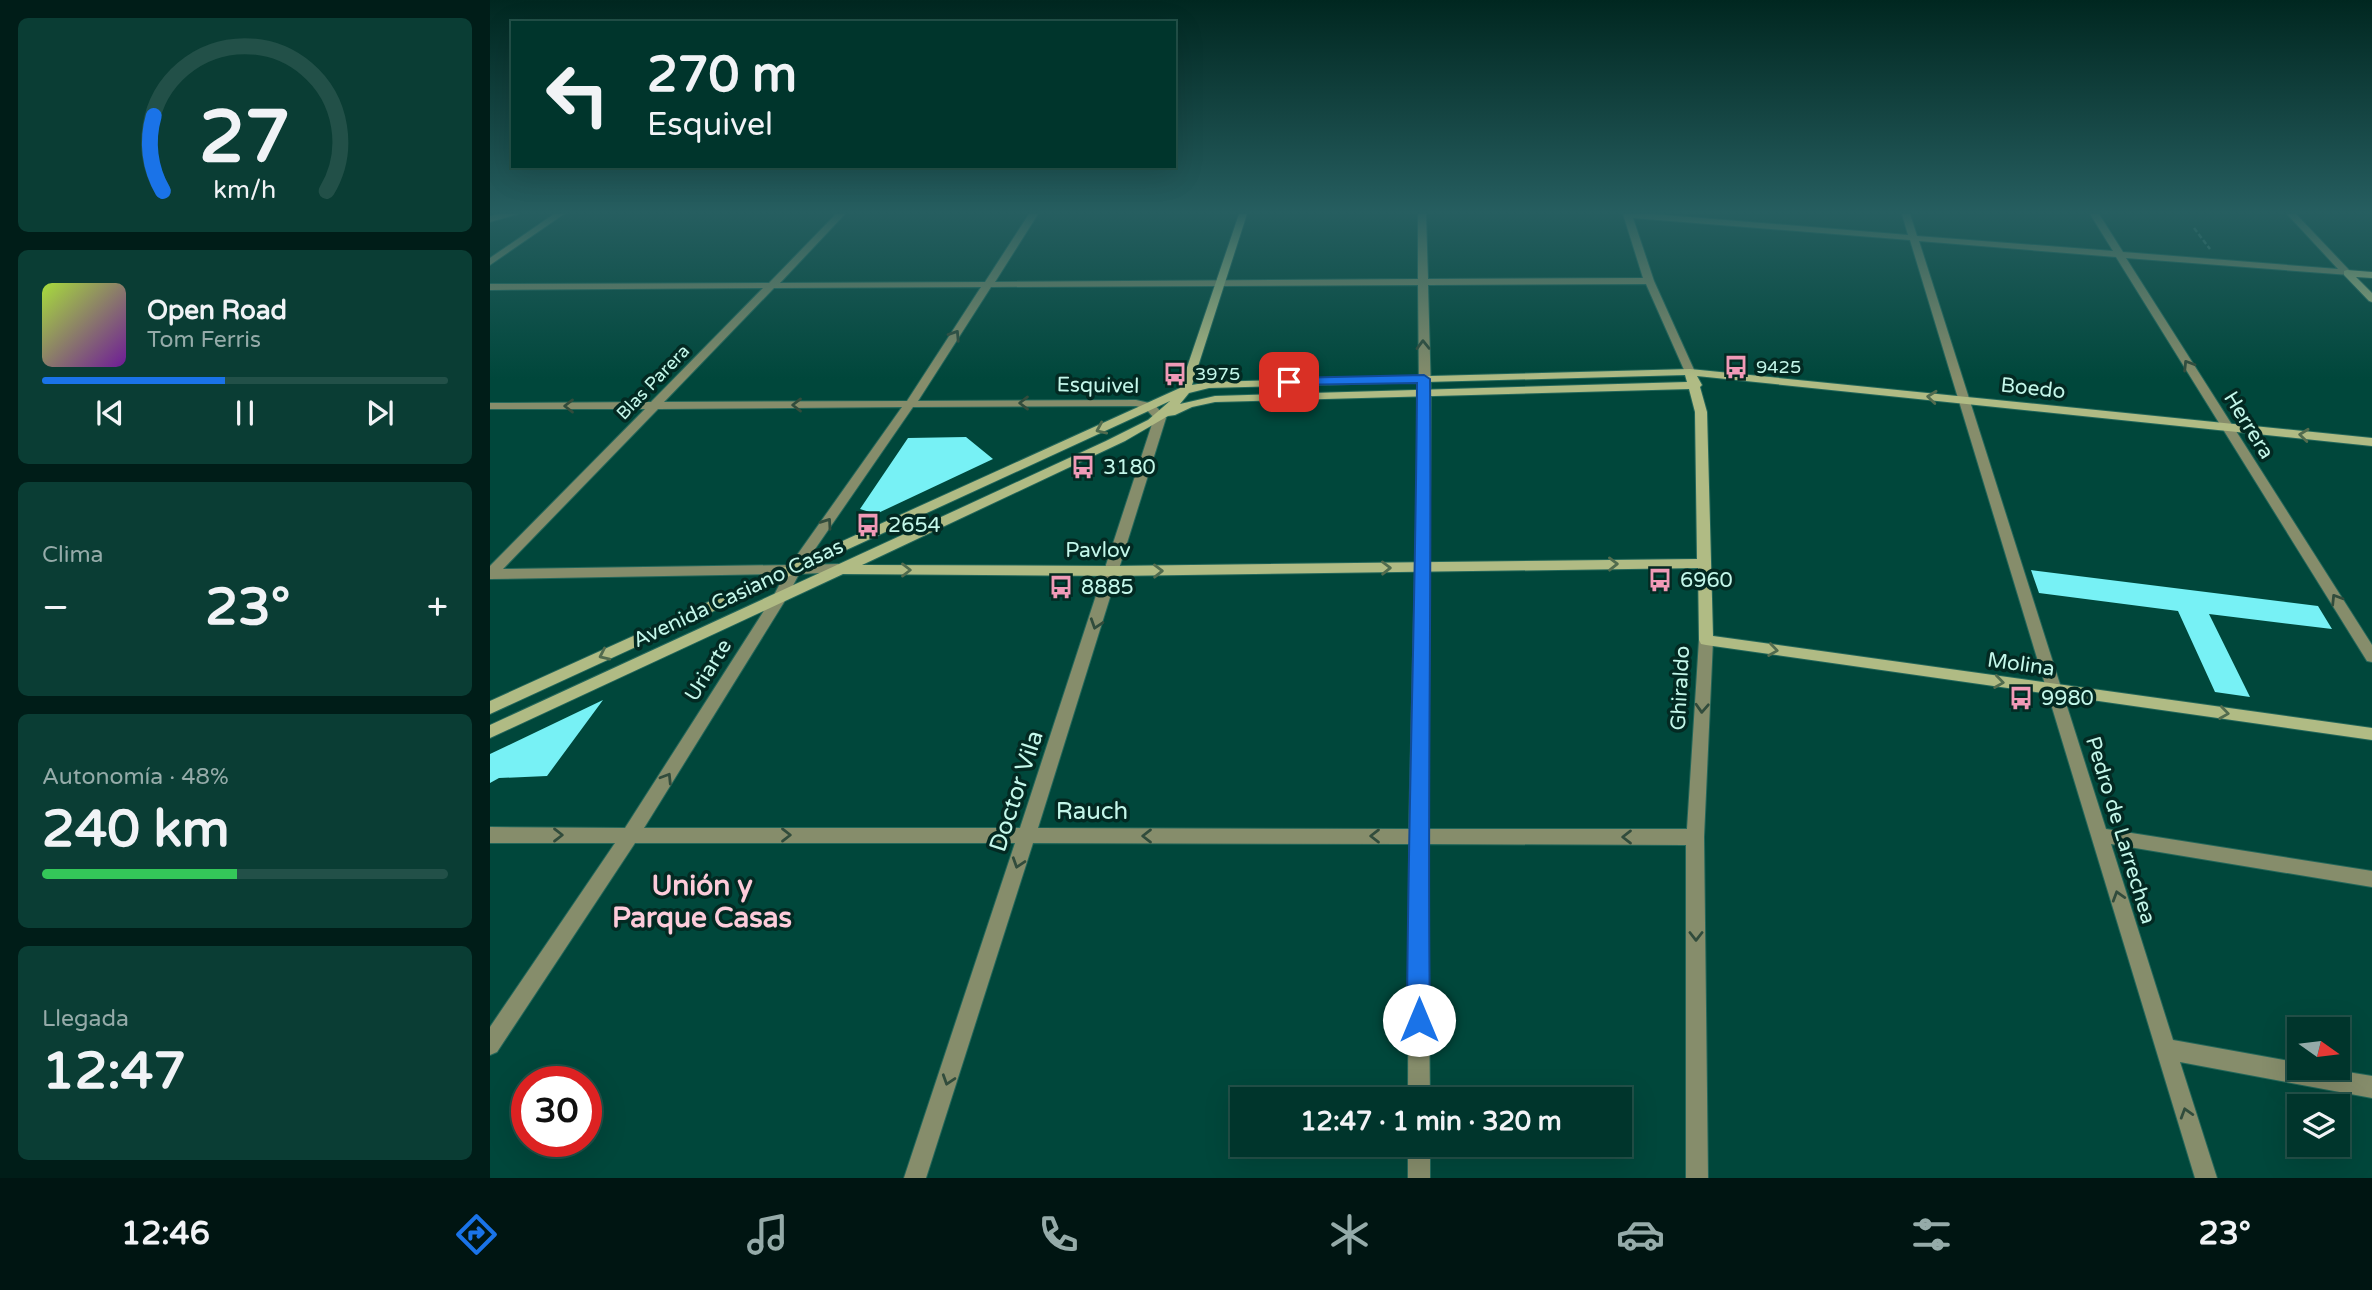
<!DOCTYPE html>
<html lang="es">
<head>
<meta charset="utf-8">
<style>
	:root { --surface:#00352c; --page:#0a3d34; --text:#f1f3f6; --muted:#95aba9; --line:#225048; --accent:#1a73e8 }
	body { margin:0; font-family:"Varela Round",sans-serif; background:var(--page); color:var(--text); height:100vh; display:flex; flex-direction:column; font-size:26px; white-space:nowrap }
	* { box-sizing:border-box; margin:0 }
	p { font-size:23px; color:var(--muted) }
	.icon { flex:none; width:38px; height:38px; fill:none; stroke:currentColor; stroke-width:2; stroke-linecap:round; stroke-linejoin:round }
	.map { position:relative; flex:1; overflow:hidden }
	.side { display:flex; flex-direction:column; gap:18px; padding:18px; background:#001d18; width:490px }
	.side>* { flex:none }
	.guide { position:absolute; left:21px; top:21px; width:665px; height:147px; border-radius:0px; box-shadow:0 7px 28px #0002,0 0 0 2px var(--line); background:#00352c; color:var(--text); overflow:hidden }
	.needle { width:46px; rotate:104deg }
	.tools { position:absolute; left:1797px; top:1017px; display:grid; gap:14px }
	.tools a { display:grid; place-items:center; width:63px; height:63px; border-radius:0px; background:var(--surface); box-shadow:0 7px 28px #0002,0 0 0 2px var(--line); font-size:35px }
	.speed { position:absolute; left:21px; top:1066px; display:flex; gap:14px; font-size:35px; font-weight:700; text-align:center }
	.speed>* { display:grid; place-content:center; width:91px; height:91px; border-radius:50%; background:var(--surface); box-shadow:0 7px 28px #0002,0 0 0 2px var(--line); line-height:1 }
	.speed .limit { border:10px solid #d22; background:#fff; color:#111 }
	.pin { position:absolute; display:grid; place-items:center; width:60px; height:60px; color:#fff; margin:-30px; border-radius:14px; box-shadow:0 4px 10px #0006 }
	.me { position:absolute; width:77px; margin:-38px; rotate:0deg; stroke-linejoin:round; filter:drop-shadow(0 0 5px #0008) }
	.turn { display:flex; align-items:center; gap:24px; height:147px; padding:0 21px; font-size:32px }
	.turn .icon { width:91px; height:91px; stroke-width:2.5 }
	.turn b { display:block; font-size:49px; line-height:60px }
	.big { font-size:52px; font-weight:800; line-height:1.1 }
	.side .tile { flex:1; display:flex; flex-direction:column; justify-content:center; gap:10px; min-width:0; padding:0 24px; border-radius:10px; background:var(--page) }
	.side .dial { align-items:center; gap:0 }
	.dial svg { height:182px; overflow:visible; fill:none; stroke:var(--line); stroke-width:7; stroke-linecap:round; text-anchor:middle }
	.dial text { fill:var(--text); stroke:none }
	.song { display:flex; align-items:center; gap:21px }
	.cover { width:84px; height:84px; border-radius:10px; background:linear-gradient(135deg,hsl(80 70% 55%),hsl(280 70% 35%)) }
	.played { height:7px; border-radius:4px; background:linear-gradient(90deg,var(--accent) 45%,var(--line) 45%) }
	.keys { display:flex; justify-content:space-around; direction:ltr }
	.heat { display:flex; justify-content:space-between; align-items:center; font-size:38px; direction:ltr }
	.charge { height:10px; border-radius:5px; background:linear-gradient(90deg,#34c759 48%,var(--line) 0) }
	.trip { position:absolute; left:740px; top:1087px; width:402px; height:70px; border-radius:0px; background:var(--surface); box-shadow:0 7px 28px #0002,0 0 0 2px var(--line); font-weight:800; line-height:70px; text-align:center }
	.menu { display:flex; height:112px; justify-content:space-around; align-items:center; background:#001512; color:var(--muted) }
	.menu .icon { width:49px; height:49px }
	.menu .active { color:var(--accent) }
	.menu b { font-size:32px; color:var(--text) }
	main { display:flex; flex:1; min-height:0 }
	.map>svg:first-child { display:block }
	.building { fill:#77f1f5 }
	.lines { fill:none; stroke-linecap:round; stroke-linejoin:round }
	.street-casing { stroke:#23675a; stroke-width:2 }
	.secondary-casing { stroke:#23675a; stroke-width:2 }
	.path { stroke:#458579; stroke-width:2.5; stroke-dasharray:5 2.5; stroke-linecap:butt }
	.street { fill:#868d6b; fill-rule:evenodd }
	.secondary { fill:#b0bb84; fill-rule:evenodd }
	.oneway { stroke:#314c3c }
	.oneway2 { stroke:#516b4e }
	.route { fill:#1a73e8; stroke:#114b97; stroke-width:2 }
	.labels { text-anchor:middle; stroke-width:7; stroke-linejoin:round; paint-order:stroke }
	.far-poi-label { font-size:18px; fill:#c4f7ea; stroke:#032922; text-anchor:start }
	.far-street-label { font-size:18px; fill:#c4f7ea; stroke:#032922 }
	.street-label { font-size:21px; fill:#c4f7ea; stroke:#032922 }
	.poi-label { font-size:21px; fill:#c4f7ea; stroke:#032922; text-anchor:start }
	.near-street-label { font-size:24px; fill:#c4f7ea; stroke:#032922 }
	.near-neighbourhood-label { font-size:28px; font-weight:bold; fill:#fdcbda; stroke:#032922 }
</style>
</head>
<body>
<main>
<section class="side">
<div class="tile dial"><svg viewBox="0 0 100 80">
<path d="M14 69A42 42 0 1 1 86 69"/>
<path d="M14 69A42 42 0 0 1 10 36" stroke="#1a73e8"/>
<text x="50" y="56" font-size="32" font-weight="700">27</text>
<text x="50" y="72" font-size="11">km/h</text>
</svg></div>
<div class="tile">
<div class="song"><i class="cover"></i><div><b>Open Road</b><p>Tom Ferris</p></div></div>
<div class="played"></div>
<div class="keys"><svg class="icon" aria-label="previous" viewBox="0 0 24 24"><path d="M18 5L8 12l10 7zM5 5v14"/></svg><svg class="icon" aria-label="pause" viewBox="0 0 24 24"><path d="M8 5v14M16 5v14"/></svg><svg class="icon" aria-label="next" viewBox="0 0 24 24"><path d="M6 5l10 7-10 7zM19 5v14"/></svg></div>
</div>
<div class="tile"><p>Clima</p>
<div class="heat"><a>−</a><b class="big">23°</b><a>+</a></div>
</div>
<div class="tile"><p>Autonomía · 48%</p><b class="big">240 km</b><div class="charge"></div></div>
<div class="tile"><p>Llegada</p><b class="big">12:47</b></div>
</section>
<div class="map">
<svg width="1882" height="1178" viewBox="0 0 1882 1178">
	<rect width="100%" height="100%" fill="#00473b"/>
	<path class="building" d="M476,437L503,459L386,514L370,509L418,438Z
		M1541,570L1828,606L1842,629L1719,614L1760,697L1725,692L1688,611L1549,593Z
		M113,700L57,776L9,778L0,783V754Z"/>
	<g class="lines">
		<g class="street-casing">
			<path id="street" d="M10,214H28L0,222V216Z
				M64,214H74L0,265V258Z
				M346,214H355L290,283L495,282L539,214H548L505,282L928,279V214H936L938,279L1153,278L1133,214H1162L1418,235L1412,214H1420L1427,236L1623,251L1600,214H1609L1633,252L1848,269L1797,214H1806L1860,271V275L1636,258L1882,645V662L1877,661L1626,257L1429,241L1616,829L1882,871V887L1621,844L1683,1040L1810,1063V1068H1833L1882,1076V1098L1690,1062L1727,1178H1705L1420,240L1143,218L1164,281L1205,372L1204,374H1196L1195,372L1156,284L938,285L941,393L937,829H1197L1209,640L1211,636H1221L1223,640L1214,837L1218,1178H1196V845L937,844L940,1099H918L919,844L543,843L436,1178H414L525,843H145L7,1052L0,1055V1027L125,843H0V827L135,828L284,595L295,574L0,579V566L155,409H0V403L161,402L273,288L0,290V284L279,283ZM928,285L929,393L919,829L548,828L676,418L664,404L646,400L428,401L501,287ZM491,287L417,401L174,402L284,288ZM646,406L656,409L664,418L530,828H154L296,599L309,574L353,572L355,569L348,564L314,565L423,407ZM412,407L300,565L13,569L168,409Z
				M918,1144H940V1178H918Z"/>
		</g>
		<g class="secondary-casing">
			<path id="secondary" d="M749,214H757L702,385L719,382L1200,369L1882,438V446L1207,376L1212,385L1210,387L1217,412L1223,636L1882,728V740L1216,645L1211,644L1209,640L1208,568L623,576L353,574L0,738V725L616,441L658,420L680,401L0,714V701L690,388ZM1195,375L1197,382L725,396L690,404L699,393L719,388ZM1199,389L1205,412L1207,559L623,566L372,565L635,441L678,416L685,415L702,407L725,402Z
				M1857,270L1882,272V278L1866,277L1882,293V302L1879,301L1854,275V271Z"/>
		</g>
		<path class="path" d="M1704,228L1720,249"/>
		<use href="#street" class="street"/>
		<use href="#secondary" class="secondary"/>
	</g>
	<defs><path id="oneway-chevron" d="M-2-3.5L2.5 0L-2 3.5" fill="none" stroke-width="1.6" stroke-linecap="round" stroke-linejoin="round" transform="scale(1.75)"/></defs>
	<g class="oneway">
		<use href="#oneway-chevron" transform="translate(465 335) rotate(-57)"/>
		<use href="#oneway-chevron" transform="translate(933 345) rotate(-91)"/>
		<use href="#oneway-chevron" transform="translate(1698 365) rotate(-122)"/>
		<use href="#oneway-chevron" transform="translate(534 403) rotate(180)"/>
		<use href="#oneway-chevron" transform="translate(307 405) rotate(180)"/>
		<use href="#oneway-chevron" transform="translate(79 406) rotate(-180)"/>
		<use href="#oneway-chevron" transform="translate(337 523) rotate(-55)"/>
		<use href="#oneway-chevron" transform="translate(1846 599) rotate(-122)"/>
		<use href="#oneway-chevron" transform="translate(606 624) rotate(108)"/>
		<use href="#oneway-chevron" transform="translate(1212 708) rotate(93)"/>
		<use href="#oneway-chevron" transform="translate(177 778) rotate(-58)"/>
		<use href="#oneway-chevron" transform="translate(68 835)"/>
		<use href="#oneway-chevron" transform="translate(296 835)"/>
		<use href="#oneway-chevron" transform="translate(657 836) rotate(-180)"/>
		<use href="#oneway-chevron" transform="translate(885 836) rotate(-180)"/>
		<use href="#oneway-chevron" transform="translate(1137 837) rotate(-180)"/>
		<use href="#oneway-chevron" transform="translate(528 863) rotate(108)"/>
		<use href="#oneway-chevron" transform="translate(1628 896) rotate(-107)"/>
		<use href="#oneway-chevron" transform="translate(1206 936) rotate(90)"/>
		<use href="#oneway-chevron" transform="translate(458 1080) rotate(108)"/>
		<use href="#oneway-chevron" transform="translate(1696 1113) rotate(-107)"/>
	</g>
	<g class="oneway2">
		<use href="#oneway-chevron" transform="translate(1442 397) rotate(-174)"/>
		<use href="#oneway-chevron" transform="translate(611 429) rotate(156)"/>
		<use href="#oneway-chevron" transform="translate(1814 435) rotate(-174)"/>
		<use href="#oneway-chevron" transform="translate(1123 564) rotate(-1)"/>
		<use href="#oneway-chevron" transform="translate(896 568) rotate(-1)"/>
		<use href="#oneway-chevron" transform="translate(416 570)"/>
		<use href="#oneway-chevron" transform="translate(668 571) rotate(-1)"/>
		<use href="#oneway-chevron" transform="translate(1283 650) rotate(8)"/>
		<use href="#oneway-chevron" transform="translate(114 655) rotate(155)"/>
		<use href="#oneway-chevron" transform="translate(1509 682) rotate(8)"/>
		<use href="#oneway-chevron" transform="translate(1734 713) rotate(8)"/>
	</g>
	<linearGradient id="sky" x2="0" y2="1"><stop stop-color="#002720"/><stop offset="0.56" stop-color="#265e60"/><stop offset="1" stop-color="#265e60" stop-opacity="0"/></linearGradient>
	<rect width="1882" height="379" fill="url(#sky)"/>
	<path class="route" d="M934,375L940,379C942,593 937,806 940,1020L937,1028L929,1032L920,1028L917,1020C918,808 926,595 927,383L799,385L792,382L799,378Z"/>
	<defs>
		<g id="bus-bare" transform="scale(1.89)"><path d="M-5-6H5V4H4V6H2V4H-2V6H-4V4H-5ZM-3.5-4V0h7V-4ZM-3.5 1.2v1.5H-2V1.2ZM2 1.2v1.5H3.5V1.2Z" fill="#f09ab7" stroke="#032922" stroke-width="2.5" paint-order="stroke"/></g>
	</defs>
	<g fill-rule="evenodd">
		<use href="#bus-bare" x="1246" y="367"/>
		<use href="#bus-bare" x="685" y="374"/>
		<use href="#bus-bare" x="593" y="467"/>
		<use href="#bus-bare" x="378" y="525"/>
		<use href="#bus-bare" x="1170" y="580"/>
		<use href="#bus-bare" x="571" y="587"/>
		<use href="#bus-bare" x="1531" y="698"/>
	</g>
	<g class="labels">
		<g class="far-poi-label">
			<text x="1266" y="373">9425</text>
			<text x="705" y="380">3975</text>
		</g>
		<g class="far-street-label">
			<text transform="translate(163 382) rotate(-46)" y="6">Blas Parera</text>
		</g>
		<g class="street-label">
			<text transform="translate(608 385) rotate(1)" y="7">Esquivel</text>
			<text transform="translate(1543 388) rotate(6)" y="7">Boedo</text>
			<text transform="translate(1759 425) rotate(58)" y="7">Herrera</text>
			<text x="608" y="557">Pavlov</text>
			<text transform="translate(248 593) rotate(-25)" y="7">Avenida Casiano Casas</text>
			<text transform="translate(1531 664) rotate(8)" y="7">Molina</text>
			<text transform="translate(218 670) rotate(-58)" y="7">Uriarte</text>
			<text transform="translate(1190 688) rotate(-87)" y="7">Ghiraldo</text>
			<text transform="translate(1631 830) rotate(73)" y="7">Pedro de Larrechea</text>
		</g>
		<g class="poi-label">
			<text x="613" y="474">3180</text>
			<text x="398" y="532">2654</text>
			<text x="1190" y="587">6960</text>
			<text x="591" y="594">8885</text>
			<text x="1551" y="705">9980</text>
		</g>
		<g class="near-street-label">
			<text transform="translate(526 791) rotate(-72)" y="8">Doctor Vila</text>
			<text x="602" y="819">Rauch</text>
		</g>
		<g class="near-neighbourhood-label">
			<text x="212" y="895">Unión y<tspan x="212" dy="32">Parque Casas</tspan></text>
		</g>
	</g>
</svg>
<div class="tools">
<a><svg class="needle" viewBox="-14 -14 28 28"><path d="M0-13l5 13h-10z" fill="#e53935"/><path d="M0 13l5-13h-10z" fill="#95aba9"/></svg></a>
<a><svg class="icon" aria-label="layers" viewBox="0 0 24 24"><path d="M12 4l9 5-9 5-9-5zM3 14l9 5 9-5"/></svg></a>
</div>
<div class="speed"><div class="limit">30</div></div>
<div class="pin" style="left:799px;top:382px;background:#d93025"><svg class="icon" aria-label="arrive" viewBox="0 0 24 24"><path d="M6 21V4h12l-3 4 3 4H6"/></svg></div>
<svg class="me" style="left:929px;top:1020px" viewBox="-20 -20 40 40"><circle r="19" fill="#fff"/><path d="M0-13L10 11 0 6-10 11z" fill="#1a73e8"/></svg>
<div class="trip">12:47 · 1 min · 320 m</div>
<div class="guide">
<div class="turn"><svg class="icon" aria-label="left" viewBox="0 0 24 24"><path d="M17 20v-9H6M10 6l-5 5 5 5"/></svg><div><b>270 m</b>Esquivel</div></div>
</div>
</div>
</main>
<nav class="menu">
<b>12:46</b>
<svg class="icon active" aria-label="directions" viewBox="0 0 24 24"><path d="M12 3l9 9-9 9-9-9zM9 14v-3h6M13 9l2 2-2 2"/></svg>
<svg class="icon" aria-label="music" viewBox="0 0 24 24"><path d="M9 18V5l10-2v13"/><circle cx="6" cy="18" r="3"/><circle cx="16" cy="16" r="3"/></svg>
<svg class="icon" aria-label="phone" viewBox="0 0 24 24"><path d="M5 4h4l2 5-3 2q2 4 5 5l2-3 5 2v4C11 20 4 13 5 4z"/></svg>
<svg class="icon" aria-label="climate" viewBox="0 0 24 24"><path d="M12 3v18M4 7l16 10M4 17L20 7"/></svg>
<svg class="icon" aria-label="car" viewBox="0 0 24 24"><path d="M5 17H2v-5l4-1 3-4h7l3 4 3 1v5h-3M9 17h6M6 11h13"/><circle cx="7" cy="17" r="2"/><circle cx="17" cy="17" r="2"/></svg>
<svg class="icon" aria-label="filters" viewBox="0 0 24 24"><path d="M4 7h16M4 17h16"/><circle cx="9" cy="7" r="2"/><circle cx="15" cy="17" r="2"/></svg>
<b>23°</b>
</nav>
</body>
</html>
